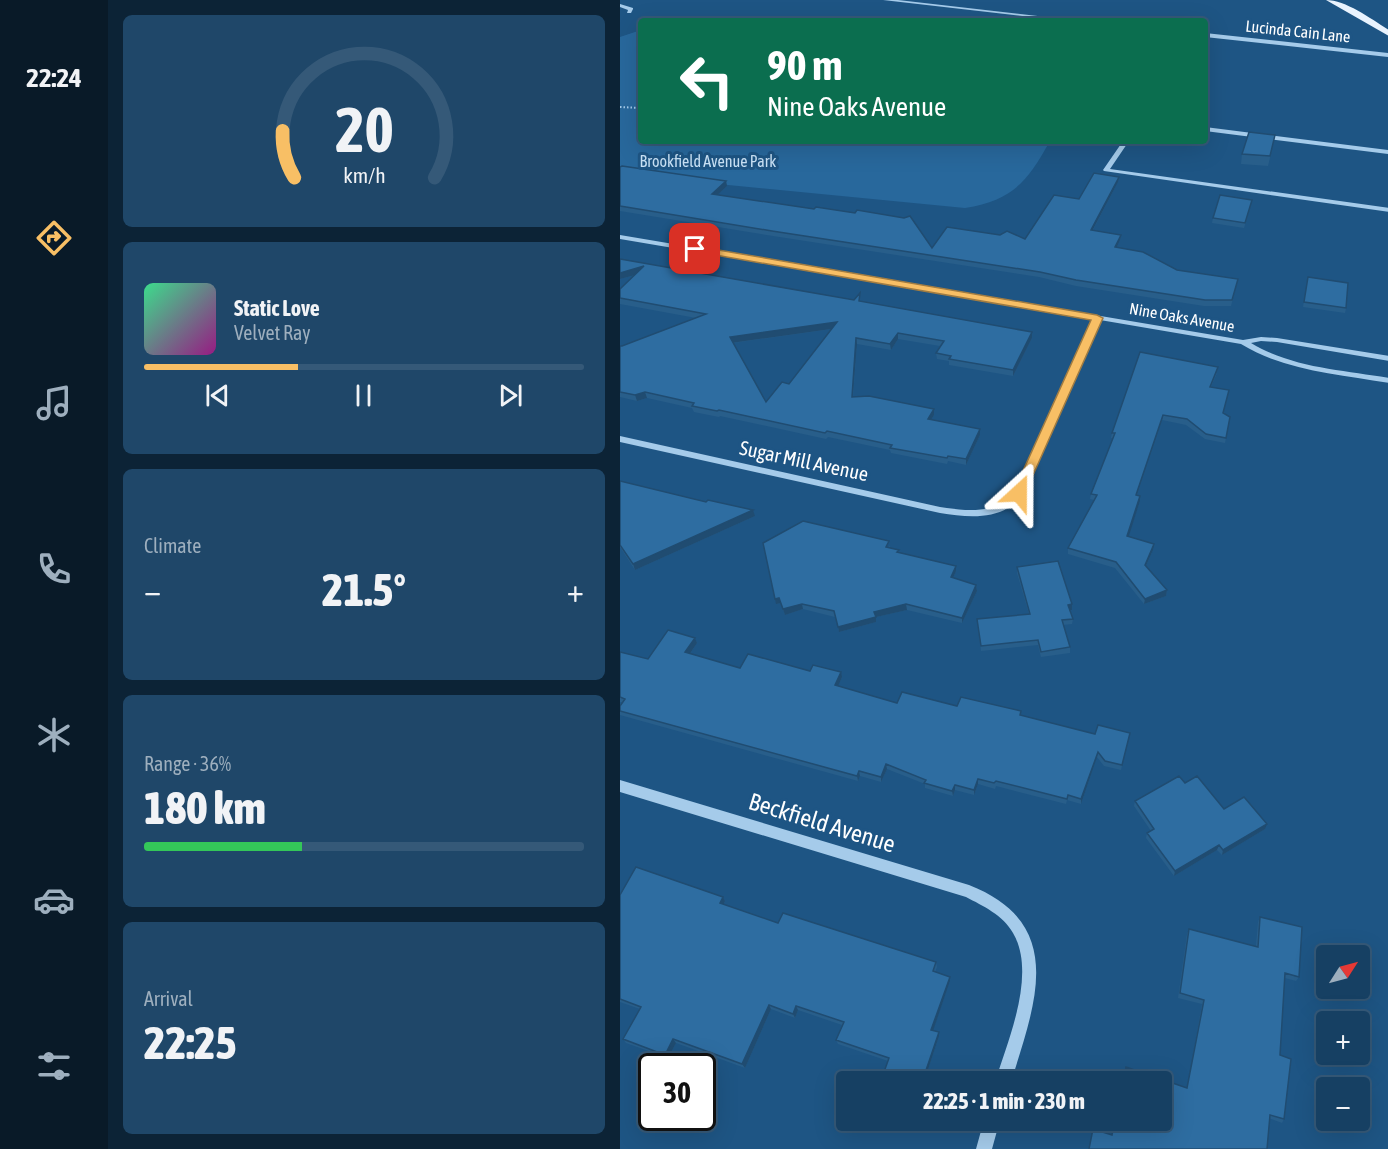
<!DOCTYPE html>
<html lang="en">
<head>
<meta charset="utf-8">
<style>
	:root { --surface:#164063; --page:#1f4769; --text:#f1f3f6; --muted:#9eafbe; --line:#355978; --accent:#f8bf65 }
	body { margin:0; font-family:"Asap Condensed",sans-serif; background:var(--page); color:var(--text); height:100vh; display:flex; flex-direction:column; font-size:22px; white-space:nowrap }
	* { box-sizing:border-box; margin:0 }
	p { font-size:20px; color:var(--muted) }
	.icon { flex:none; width:33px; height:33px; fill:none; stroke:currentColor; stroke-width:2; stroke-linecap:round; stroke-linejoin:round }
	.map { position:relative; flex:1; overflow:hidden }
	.side { display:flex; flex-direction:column; gap:15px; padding:15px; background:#0c2336; width:512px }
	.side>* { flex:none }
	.banner { position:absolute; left:18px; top:18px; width:570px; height:126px; border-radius:6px; box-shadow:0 6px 24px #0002,0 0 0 2px var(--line); background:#0b6e4f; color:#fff; overflow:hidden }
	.needle { width:39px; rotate:54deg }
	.controls { position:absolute; left:696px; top:945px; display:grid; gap:12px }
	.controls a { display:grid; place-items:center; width:54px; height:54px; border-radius:6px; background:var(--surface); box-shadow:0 6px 24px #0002,0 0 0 2px var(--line); font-size:30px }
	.speed { position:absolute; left:18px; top:1053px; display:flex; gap:12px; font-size:30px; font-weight:700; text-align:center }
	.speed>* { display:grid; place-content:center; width:78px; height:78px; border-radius:50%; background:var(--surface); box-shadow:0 6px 24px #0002,0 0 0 2px var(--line); line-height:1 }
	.speed .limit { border:3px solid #111; border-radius:9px; background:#fff; color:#111 }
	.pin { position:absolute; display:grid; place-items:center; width:51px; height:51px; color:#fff; margin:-26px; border-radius:12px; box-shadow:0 3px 9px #0006 }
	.me { position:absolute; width:66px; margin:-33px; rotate:24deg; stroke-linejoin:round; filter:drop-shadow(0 0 4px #0008) }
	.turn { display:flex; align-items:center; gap:21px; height:126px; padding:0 30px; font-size:27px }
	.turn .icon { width:78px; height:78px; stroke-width:2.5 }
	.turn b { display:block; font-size:42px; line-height:51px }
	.big { font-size:45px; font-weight:800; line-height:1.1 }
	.side .card { flex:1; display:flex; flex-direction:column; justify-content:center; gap:9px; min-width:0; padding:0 21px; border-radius:9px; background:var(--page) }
	.side .dial { align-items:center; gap:0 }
	.dial svg { height:156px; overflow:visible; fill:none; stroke:var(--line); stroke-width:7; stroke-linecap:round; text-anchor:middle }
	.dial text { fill:var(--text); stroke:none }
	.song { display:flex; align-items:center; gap:18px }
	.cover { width:72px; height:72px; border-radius:9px; background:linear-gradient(135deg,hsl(150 70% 55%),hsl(310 70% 35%)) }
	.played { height:6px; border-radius:3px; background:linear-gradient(90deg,var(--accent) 35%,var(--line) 35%) }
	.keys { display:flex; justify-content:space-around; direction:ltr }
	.heat { display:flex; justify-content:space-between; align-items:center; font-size:33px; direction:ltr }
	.charge { height:9px; border-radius:4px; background:linear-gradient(90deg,#34c759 36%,var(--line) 0) }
	.trip { position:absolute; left:216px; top:1071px; width:336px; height:60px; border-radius:6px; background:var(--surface); box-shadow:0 6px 24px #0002,0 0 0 2px var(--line); font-weight:800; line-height:60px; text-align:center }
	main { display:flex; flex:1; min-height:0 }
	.menu { display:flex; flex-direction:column; width:108px; justify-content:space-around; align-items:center; background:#091a28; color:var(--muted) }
	.menu .icon { width:42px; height:42px }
	.menu .active { color:var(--accent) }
	.menu b { font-size:27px; color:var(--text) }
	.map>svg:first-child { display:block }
	.green { fill:#28689c }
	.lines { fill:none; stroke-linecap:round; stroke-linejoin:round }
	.path { stroke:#a5cbea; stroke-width:2; stroke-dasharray:1.5 2; stroke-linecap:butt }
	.minor { fill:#a5cbea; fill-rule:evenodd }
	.major { fill:#e9f3fe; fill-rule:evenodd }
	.wall { fill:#285e8a; fill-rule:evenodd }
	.shaded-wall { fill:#204c71 }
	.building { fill:#2e6da1; stroke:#204c71; stroke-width:1.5; fill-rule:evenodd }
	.route { fill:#f8bf65; stroke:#a17c42; stroke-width:1.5 }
	.labels { text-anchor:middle; stroke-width:6; stroke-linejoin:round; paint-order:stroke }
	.far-street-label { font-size:16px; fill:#fff; stroke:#1e5584 }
	.far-park-label { font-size:16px; fill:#cae3f7; stroke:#1e5584 }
	.street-label { font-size:20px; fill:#fff; stroke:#1e5584 }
	.near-street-label { font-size:24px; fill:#fff; stroke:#1e5584 }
</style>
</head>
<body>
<main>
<nav class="menu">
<b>22:24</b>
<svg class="icon active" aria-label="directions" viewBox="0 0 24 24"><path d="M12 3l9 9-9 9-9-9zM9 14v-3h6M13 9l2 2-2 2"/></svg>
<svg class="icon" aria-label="music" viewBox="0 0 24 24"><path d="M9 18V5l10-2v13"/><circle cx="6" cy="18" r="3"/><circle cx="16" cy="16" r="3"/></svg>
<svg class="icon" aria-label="phone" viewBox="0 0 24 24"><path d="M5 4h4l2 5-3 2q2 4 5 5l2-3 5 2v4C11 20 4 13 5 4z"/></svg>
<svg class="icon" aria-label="climate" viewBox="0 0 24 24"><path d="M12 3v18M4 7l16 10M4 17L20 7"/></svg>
<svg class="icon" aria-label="car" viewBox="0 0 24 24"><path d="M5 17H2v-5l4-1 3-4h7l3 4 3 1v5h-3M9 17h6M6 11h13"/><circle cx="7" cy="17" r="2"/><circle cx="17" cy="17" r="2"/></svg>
<svg class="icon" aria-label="filters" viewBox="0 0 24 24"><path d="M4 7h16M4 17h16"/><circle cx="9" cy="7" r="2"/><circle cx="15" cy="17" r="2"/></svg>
</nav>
<section class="side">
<div class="card dial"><svg viewBox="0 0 100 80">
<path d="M14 69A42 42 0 1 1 86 69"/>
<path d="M14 69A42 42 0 0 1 8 45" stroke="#f8bf65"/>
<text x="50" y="56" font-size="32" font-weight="700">20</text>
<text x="50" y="72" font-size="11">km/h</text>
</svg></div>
<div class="card">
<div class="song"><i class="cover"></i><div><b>Static Love</b><p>Velvet Ray</p></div></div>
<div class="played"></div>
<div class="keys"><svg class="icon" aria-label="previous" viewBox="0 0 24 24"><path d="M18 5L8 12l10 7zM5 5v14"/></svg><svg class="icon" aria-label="pause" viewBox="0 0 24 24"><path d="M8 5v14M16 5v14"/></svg><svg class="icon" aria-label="next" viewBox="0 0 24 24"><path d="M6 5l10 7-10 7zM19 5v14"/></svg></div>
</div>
<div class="card"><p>Climate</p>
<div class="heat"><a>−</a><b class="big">21.5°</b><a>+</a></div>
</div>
<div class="card"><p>Range · 36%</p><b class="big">180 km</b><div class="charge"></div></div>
<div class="card"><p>Arrival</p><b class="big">22:25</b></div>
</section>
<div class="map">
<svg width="769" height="1149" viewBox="0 0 769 1149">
	<rect width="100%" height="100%" fill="#1e5584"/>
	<path class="green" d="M21,30V141H430C407,182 393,200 345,208L98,184L0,169V37Z"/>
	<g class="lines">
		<path class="path" d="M0,107L21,108"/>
		<path class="minor" d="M263,0H278L461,21H445Z
			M0,4L13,8V9L11,13H7L8,10L0,7Z
			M585,33L769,53V57L585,37Z
			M585,127L769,150V154L585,131Z
			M503,141H509L490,169L769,208V212L484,171L483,170Z
			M0,235L623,340L641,337L657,338L769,356V361L657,342L641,341L631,343C672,368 723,370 769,378V383C718,374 665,371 621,344L480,320L404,493C384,521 351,518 320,513L0,442V436L320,507C347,511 375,515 395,492L473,319L0,239Z
			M0,780L349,885C448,924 415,1004 391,1082H375C388,1040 417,974 393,933C383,915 363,906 346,897L0,792Z
			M364,1120H380L372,1149H356Z"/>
		<path class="major" d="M706,0C726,0 751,19 769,30V36Z"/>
	</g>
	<path class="wall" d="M653,145L648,166L621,164L622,154Z
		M0,167L106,181L107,186L97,195L312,248L405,239L459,199L499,177L498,182L473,230L501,235L500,240L496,248L557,270L618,279L611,306H584L456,286L419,277L153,236L0,211Z
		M631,205L624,228L592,223L593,218Z
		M0,259L234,300L240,298V301L412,338L393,376L329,365V361L317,359L316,353L320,346L278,339L271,350L237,344L233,397L314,415L311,420L360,435L346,465L328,461L327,464L271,453L270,450L208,437L206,439L100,416L99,417L74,412L72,408L27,398L17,401L0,397V346H2L76,318L0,304V289L15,275L0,279ZM212,329L169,384L146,402L113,343Z
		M687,282L726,308L725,313L683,307Z
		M597,373L591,387L604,413L610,417L605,443L585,439L566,425L542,420L517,495L520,501L508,537L533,550L526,566L547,590L546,596L524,604L495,568L448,554V548L474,500L470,499L471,494L493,438H491L492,433Z
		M0,481L135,516L15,570L0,547Z
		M270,546L269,548L279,553L336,571L333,578L356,585L357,591L342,623L287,610L256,617V622L219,632L215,617L183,609L165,615L161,603L156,604Z
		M397,567L452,604V610H450L453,619L452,624L443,625L450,647V653L421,657L418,645L361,651L357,619L409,614L397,573Z
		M75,638L77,643L70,654L120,668L190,671L222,677L218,686L277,703L337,706L401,715L475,734L510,733L501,770L484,766L477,757L461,804L447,800L446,804L376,786L375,789L358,784L354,795L335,790L333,796L305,788V784L267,769L261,782L240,776L238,781L0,715V706L3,702H0V652L28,659Z
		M565,783L604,809L645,829L602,855L597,850L554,876L526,838L527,833L531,831L514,806L515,801Z
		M0,895L103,897L105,901L104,904L158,923L316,962L317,967L315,972L330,977V981L313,1030L319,1036L304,1082H282L265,1075L264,1072L268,1061L218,1044L216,1040L222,1025L178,1010L175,1018L151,1009L125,1068L56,1043L48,1058L6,1043L3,1039L20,1009L0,1002Z
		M640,917L679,977L676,981L665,978L660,1055L664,1119L662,1123L567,1088L582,1004L558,998L567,934L569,929L636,946L638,922Z"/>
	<path class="shaded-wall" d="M499,177L498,182L470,235L471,230Z
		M106,181L107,186L93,199L92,194Z
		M501,235L500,240L494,253L495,247Z
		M24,266L26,272L0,279V273Z
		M217,322L218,328L111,343L110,337Z
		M412,332V338L393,376V370Z
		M278,333V339L271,350L270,344Z
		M236,338L237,344L232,403V397Z
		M25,392L27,398L17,401L15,395Z
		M314,409V415L308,425V419Z
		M543,415L542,420L515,500L516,495Z
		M360,429V435L346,465V459Z
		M520,496V501L507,542V536Z
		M133,510L135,516L15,570L13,564Z
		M534,544L533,550L524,570L525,565Z
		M336,566V571L331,583V577Z
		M356,585L357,591L342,623V618Z
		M547,590L546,596L524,604L525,599Z
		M159,598L161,603L156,604L155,599Z
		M182,604L183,609L165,615L163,609Z
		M286,604L287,610L256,617V622L219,632L218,627L254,612Z
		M452,604V610H448V605Z
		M75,638L77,643L67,658L65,652Z
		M221,672L222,677L216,691L215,685Z
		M478,752L477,757L461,804V799Z
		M266,764L267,769L261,782V777Z
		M239,771L240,776L238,781L237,776Z
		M358,779V784L354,795V790Z
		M335,785V790L333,796L332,791Z
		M647,824L645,829L602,855L603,850Z
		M599,845L597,850L554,876L555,871Z
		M103,897L105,901L102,908L100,903Z
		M330,977V981L312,1034L311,1030Z
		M149,1005L151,1009L125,1068L122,1064Z
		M176,1006L178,1010L175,1018L173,1014Z
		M319,1032V1036L304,1082H302Z
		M53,1039L56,1043L48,1058L45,1055Z"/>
	<path class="building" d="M629,132L655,135L650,156L622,154Z
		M2,166L106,181L92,194L194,209L196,207L235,213L237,210L284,218L290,216L312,248L327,227L380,235L387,231L405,239L434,195L459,199L474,173L499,177L471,230L501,235L495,247L523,252L557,270L618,279L612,300H585L456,280L420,272L152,231L0,206V167Z
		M600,195L632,200L625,223L593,218Z
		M0,259L234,300L240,293L239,301L412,332L393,370L329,359L331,356L316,353L324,341L278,333L270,344L236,338L232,397L249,396L314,409L308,419L360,429L346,459L328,456L327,458L270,448L272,445L207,431L205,433L99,410L97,411L72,406L74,403L25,392L15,395L0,392V346H2L86,314L0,298V289L24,266L0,273ZM217,322L169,384L162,382L146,402L110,337Z
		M688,277L728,283L726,308L684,302Z
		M520,352L598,367L590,387L609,390L603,413L610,417L606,438L586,434L567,419L543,415L516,495L520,496L507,536L534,544L525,565L547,590L525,599L496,562L448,548L477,495L471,494L495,433H492Z
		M0,481L86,502L88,500L133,510L13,564L0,545Z
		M183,521L269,541L266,547L279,550L277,552L336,566L331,577L356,585L342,618L286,604L254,612L256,617L218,627L214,611L182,604L163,609L159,598L155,599L143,543Z
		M438,561L452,604L448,605L453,619L442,620L450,647L421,652L418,640L361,646L357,619L410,614L397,567Z
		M48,630L75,638L65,652L120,668L128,654L190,671L193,665L221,672L215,685L277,703L282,692L337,706L341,697L401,711L400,715L475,734L478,725L510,733L502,765L485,761L478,752L461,799L448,795L447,799L376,781L374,783L358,779L354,790L335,785L332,791L304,783L306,780L266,764L261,777L239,771L237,776L0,711V706L5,699L0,697V652L28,659Z
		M559,776L565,783L577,776L604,809L624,797L647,824L603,850L599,845L555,871L527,833L534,829L515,801Z
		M16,867L103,897L100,903L158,923L163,913L316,962L313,971L330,977L311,1030L319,1032L302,1082H292L264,1072L269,1058L216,1040L224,1022L176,1006L173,1014L149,1005L122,1064L53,1039L45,1055L3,1039L21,1007L0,999V895Z
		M640,917L682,927L679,977L665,973L660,1055L671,1059L664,1119L650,1115L647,1149H469L473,1129L492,1135L495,1120H542V1082H503L506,1067L567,1088L584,1000L560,993L569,929L638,947Z"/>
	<path class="route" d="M75,246L477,315L483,318L405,493L399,497L393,493L471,320L72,251L71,249Z"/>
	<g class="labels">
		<g class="far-street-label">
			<text transform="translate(678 31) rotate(6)" y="6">Lucinda Cain Lane</text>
			<text transform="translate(562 317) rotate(10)" y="6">Nine Oaks Avenue</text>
		</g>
		<g class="far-park-label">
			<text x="88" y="167">Brookfield Avenue Park</text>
		</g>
		<g class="street-label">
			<text transform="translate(184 461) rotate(12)" y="7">Sugar Mill Avenue</text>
		</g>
		<g class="near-street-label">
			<text transform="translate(202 823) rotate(17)" y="8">Beckfield Avenue</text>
		</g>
	</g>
</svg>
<div class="controls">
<a><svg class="needle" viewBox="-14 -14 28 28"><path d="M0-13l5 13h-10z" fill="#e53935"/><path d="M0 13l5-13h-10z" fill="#9eafbe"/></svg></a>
<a>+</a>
<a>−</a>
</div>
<div class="speed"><div class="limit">30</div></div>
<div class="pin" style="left:75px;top:249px;background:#d93025"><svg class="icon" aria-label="arrive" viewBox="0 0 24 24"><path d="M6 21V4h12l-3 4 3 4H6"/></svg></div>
<svg class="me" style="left:399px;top:493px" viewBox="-20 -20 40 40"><path d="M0-17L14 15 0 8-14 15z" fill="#f8bf65" stroke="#fff" stroke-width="4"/></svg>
<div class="trip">22:25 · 1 min · 230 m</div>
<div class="banner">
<div class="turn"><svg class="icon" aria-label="left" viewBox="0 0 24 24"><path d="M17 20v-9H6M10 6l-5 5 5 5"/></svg><div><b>90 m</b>Nine Oaks Avenue</div></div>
</div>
</div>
</main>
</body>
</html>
